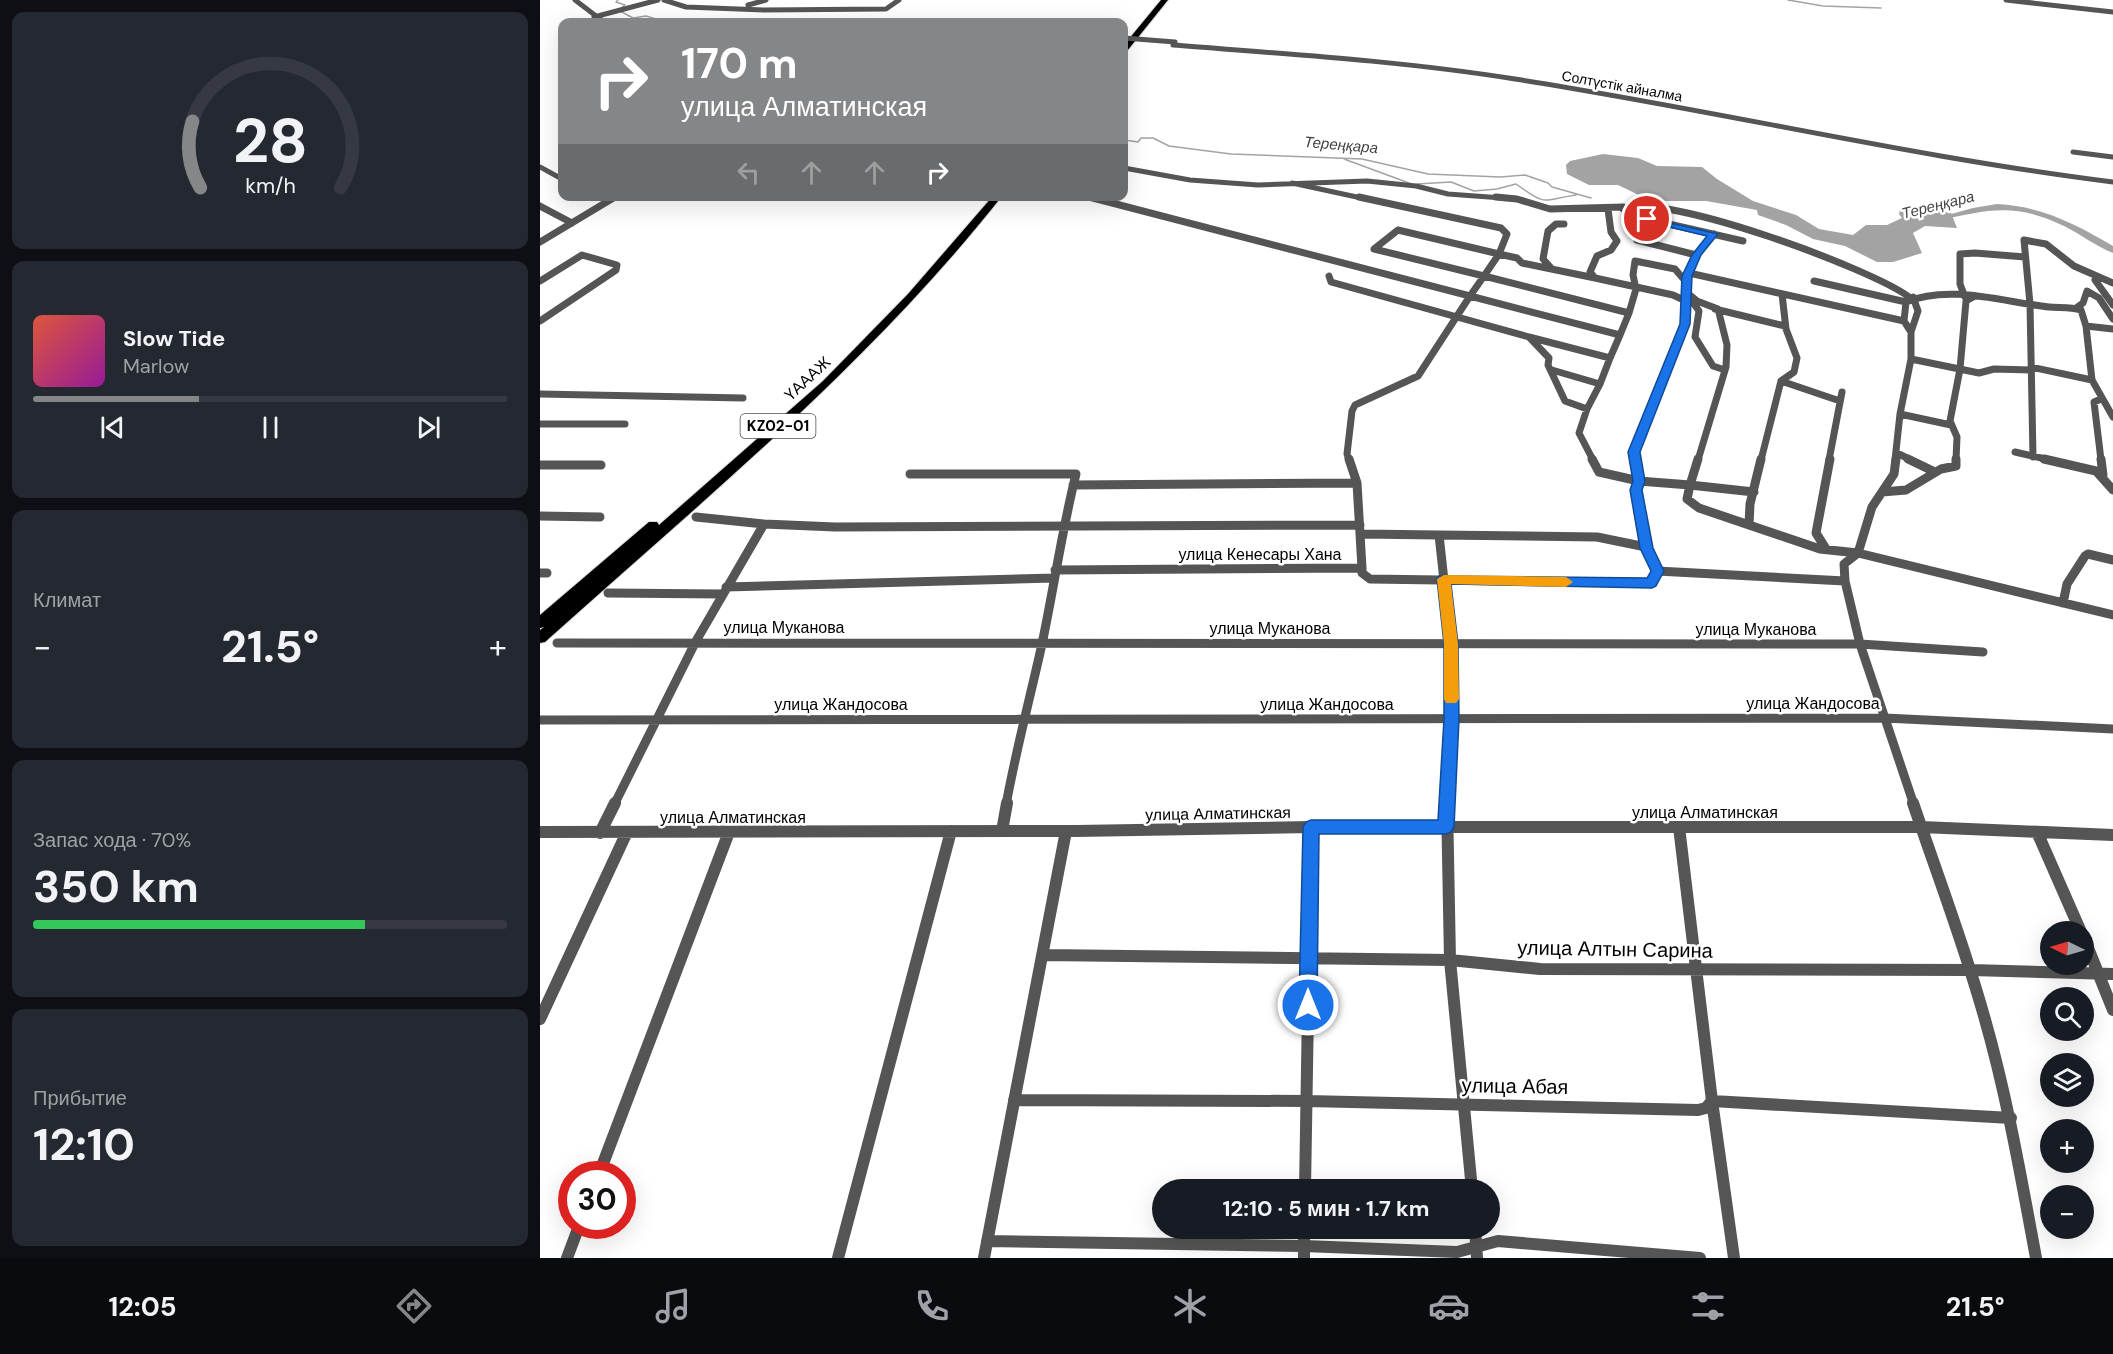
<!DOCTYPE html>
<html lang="ru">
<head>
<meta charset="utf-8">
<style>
	:root { --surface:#171b24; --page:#242831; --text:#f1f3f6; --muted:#9ea1a6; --line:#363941; --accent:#858687 }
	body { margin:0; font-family:"DM Sans",sans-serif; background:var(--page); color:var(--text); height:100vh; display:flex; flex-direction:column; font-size:22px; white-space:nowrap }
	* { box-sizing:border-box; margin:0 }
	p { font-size:20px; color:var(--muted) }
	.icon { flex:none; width:33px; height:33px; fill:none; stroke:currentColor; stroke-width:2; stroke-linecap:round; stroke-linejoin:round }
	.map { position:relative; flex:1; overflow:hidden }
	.drawer { display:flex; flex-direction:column; gap:12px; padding:12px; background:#0d0f14; width:540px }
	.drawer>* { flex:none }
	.guide { position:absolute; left:18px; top:18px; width:570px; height:183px; border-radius:12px; box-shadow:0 6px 24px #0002; background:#858687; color:#fff; overflow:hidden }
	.needle { width:39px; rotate:275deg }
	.tools { position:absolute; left:1500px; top:921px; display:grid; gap:12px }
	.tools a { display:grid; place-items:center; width:54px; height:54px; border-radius:50%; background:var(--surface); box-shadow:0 6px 24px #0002; font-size:30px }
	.speed { position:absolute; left:18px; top:1161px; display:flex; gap:12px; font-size:30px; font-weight:700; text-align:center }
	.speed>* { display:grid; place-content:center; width:78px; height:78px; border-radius:50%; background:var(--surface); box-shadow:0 6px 24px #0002; line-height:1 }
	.speed .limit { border:9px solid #d22; background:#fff; color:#111 }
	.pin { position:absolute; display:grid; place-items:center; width:51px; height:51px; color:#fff; margin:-26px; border:3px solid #fff; border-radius:50%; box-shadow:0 2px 6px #0007 }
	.me { position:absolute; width:66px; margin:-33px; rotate:0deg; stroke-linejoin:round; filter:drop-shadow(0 0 4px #0008) }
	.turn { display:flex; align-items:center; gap:21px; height:126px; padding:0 24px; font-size:27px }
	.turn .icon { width:78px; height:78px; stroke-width:2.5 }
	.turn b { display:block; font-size:42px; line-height:51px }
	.lanes { display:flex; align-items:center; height:57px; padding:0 24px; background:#0003; justify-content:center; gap:30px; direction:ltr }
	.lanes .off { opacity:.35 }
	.big { font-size:45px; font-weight:700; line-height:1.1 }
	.drawer .tile { flex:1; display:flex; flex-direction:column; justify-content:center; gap:9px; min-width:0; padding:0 21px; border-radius:12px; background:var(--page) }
	.drawer .dial { align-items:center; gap:0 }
	.dial svg { height:156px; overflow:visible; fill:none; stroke:var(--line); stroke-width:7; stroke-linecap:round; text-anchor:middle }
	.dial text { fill:var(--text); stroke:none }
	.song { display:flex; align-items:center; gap:18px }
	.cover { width:72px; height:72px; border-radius:9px; background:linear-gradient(135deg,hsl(10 70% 55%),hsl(300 70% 35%)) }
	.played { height:6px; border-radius:3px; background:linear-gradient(90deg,var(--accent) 35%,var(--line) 35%) }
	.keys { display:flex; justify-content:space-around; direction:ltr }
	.heat { display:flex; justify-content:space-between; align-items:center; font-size:33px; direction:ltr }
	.charge { height:9px; border-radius:4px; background:linear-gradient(90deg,#34c759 70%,var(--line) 0) }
	.trip { position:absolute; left:612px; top:1179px; width:348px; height:60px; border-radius:30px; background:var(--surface); box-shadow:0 6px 24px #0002; font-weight:700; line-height:60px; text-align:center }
	.tab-bar { display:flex; height:96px; justify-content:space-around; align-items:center; background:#090b0e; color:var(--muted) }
	.tab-bar .icon { width:42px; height:42px }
	.tab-bar .on { color:var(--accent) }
	.tab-bar b { font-size:27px; color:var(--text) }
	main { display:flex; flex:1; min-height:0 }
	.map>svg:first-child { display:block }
	.water { fill:#a3a3a3 }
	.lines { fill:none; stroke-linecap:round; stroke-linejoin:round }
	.stream { stroke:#a3a3a3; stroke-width:1.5 }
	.river { fill:#a3a3a3; fill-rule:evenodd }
	.highway-casing { stroke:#dbdbdb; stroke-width:2 }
	.minor-far3 { stroke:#555; stroke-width:5 }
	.minor-far2 { stroke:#555; stroke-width:7 }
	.minor-far1 { stroke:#555; stroke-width:9 }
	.minor { stroke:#555; stroke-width:12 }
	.highway { fill:#000; fill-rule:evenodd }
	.minor-bridge { stroke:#555; stroke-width:5 }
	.route { fill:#1a73e8; stroke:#114b97; stroke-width:1.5 }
	.slow { fill:#f59e0b }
	.labels { text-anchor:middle; stroke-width:5; stroke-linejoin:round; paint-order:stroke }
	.far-street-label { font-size:14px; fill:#000; stroke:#fff }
	.far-water-label { font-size:15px; font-style:italic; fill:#444; stroke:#fff }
	.shield { fill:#fff; stroke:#4c4c4c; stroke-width:1.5 }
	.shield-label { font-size:15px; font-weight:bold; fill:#000 }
	.street-label { font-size:16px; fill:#000; stroke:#fff }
	.near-street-label { font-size:20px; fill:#000; stroke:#fff }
</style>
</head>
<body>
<main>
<section class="drawer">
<div class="tile dial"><svg viewBox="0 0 100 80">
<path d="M14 69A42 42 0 1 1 86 69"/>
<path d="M14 69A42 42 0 0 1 10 35" stroke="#858687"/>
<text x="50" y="56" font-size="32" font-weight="700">28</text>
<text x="50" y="72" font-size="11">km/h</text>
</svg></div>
<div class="tile">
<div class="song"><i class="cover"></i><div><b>Slow Tide</b><p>Marlow</p></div></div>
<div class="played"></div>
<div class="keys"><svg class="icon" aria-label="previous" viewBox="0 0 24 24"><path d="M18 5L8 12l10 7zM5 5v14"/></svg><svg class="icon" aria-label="pause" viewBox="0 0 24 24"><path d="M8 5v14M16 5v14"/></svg><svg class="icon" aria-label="next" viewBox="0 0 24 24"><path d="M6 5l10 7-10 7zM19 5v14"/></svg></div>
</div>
<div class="tile"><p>Климат</p>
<div class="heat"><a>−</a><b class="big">21.5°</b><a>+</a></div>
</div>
<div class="tile"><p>Запас хода · 70%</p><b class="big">350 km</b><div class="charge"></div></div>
<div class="tile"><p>Прибытие</p><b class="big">12:10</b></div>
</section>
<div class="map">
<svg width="1573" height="1258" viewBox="0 0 1573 1258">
	<rect width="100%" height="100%" fill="#fff"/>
	<path class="water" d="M1063,154L1098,158L1117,166L1162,167L1177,179L1213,201L1256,215L1279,229L1313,235L1326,225H1347L1362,218L1359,214L1360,210L1378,206L1411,213L1417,228L1385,226L1373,233L1382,253L1353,262H1337L1305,246L1273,239L1246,225L1218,215L1217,210L1166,201H1111L1078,185H1049L1027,174L1026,165L1030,161Z"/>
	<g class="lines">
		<path class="stream" d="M78,0L76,2L85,5L81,8
			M1248,0L1283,6L1341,8
			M80,11L93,18L106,16L126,22
			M584,140L598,142L601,138H613L629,146L691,154L822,159L888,174L960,177L985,175L1008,183L1012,187L1051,198
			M804,159L869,183
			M877,184L911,182L934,191L957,189L976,184C1008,207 1001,200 1036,195"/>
		<path class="river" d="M1457,204C1501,206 1536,224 1573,246V253C1556,246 1540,234 1524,226C1475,202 1447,210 1397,221L1393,219L1433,208Z"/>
		<g class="highway-casing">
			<path id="highway" d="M621,0H628L587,51H584V45Z
				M453,196H462C330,364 163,500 5,642L0,643V630L4,627L0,628V615L109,522H117L119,525L283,381L368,294Z"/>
		</g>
		<path class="minor-far3" d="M35,0L64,22
			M124,0L146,7L224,10L346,9L359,0
			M1466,0L1573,12
			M208,5L226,0
			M54,17L118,0
			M633,45C747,54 862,61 975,79C1175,110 1372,157 1573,182
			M1533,152L1573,157
			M0,167L22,179
			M584,168L650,180L718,185L827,181L876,186L908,194L976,199
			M752,183L826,199
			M543,196L554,199
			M72,199L77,196"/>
		<path class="minor-far2" d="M549,197L930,296L878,376L815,405L812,411L807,454L809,460
			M819,197L961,228L967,234L959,254
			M956,197L977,199L1010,209L1083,207
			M0,206L32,223
			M1068,209L1071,232L1077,241L1071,250L1057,256L1050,272L1055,278L1133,295L1150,303
			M858,230L959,254L944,276L834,249Z
			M1097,240L1156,255
			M1203,241L1094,216L1083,209C1122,191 1332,269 1369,297L1366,302L1274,281
			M0,242L75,197
			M959,254L977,258L982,263L1055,278
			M1012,269L1003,259L1008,231L1016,224H1024
			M1149,273L1364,321
			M789,276L791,282L989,337L1009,358L1008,365L1025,401L1047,409L1039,433L1053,460
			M944,276L1089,313L1080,335L930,296Z
			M1555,280L1573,305
			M0,281L42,255L77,265L76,270L0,321
			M1146,292L1157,301L1178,309L1187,345L1186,367L1158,460
			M1425,297L1420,284V254L1435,253L1485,257
			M1154,304L1159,311L1155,337L1173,366L1185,370
			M1536,308L1543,303L1547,291L1559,298L1573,319
			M1175,309L1245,326
			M1089,313L1096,289L1093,275L1095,261L1135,269L1147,283
			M1546,326L1573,329
			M1371,332L1378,311L1373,297
			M989,337L1070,358L1060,384
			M1070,358L1080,335
			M1371,359L1439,373L1454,369L1491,370
			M1491,367L1552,380
			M1012,370L1060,384L1047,409
			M1241,381L1254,372L1257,358L1246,329L1242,294
			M0,394L203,398
			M1561,399L1554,402L1561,460
			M1360,414L1411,425
			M0,424H85
			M1475,452L1510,460
			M1357,453L1371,460
			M1493,457L1490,304L1484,240L1506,244L1534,266L1573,283
			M1095,460L1094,452L1145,324L1147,276L1156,255L1174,234
			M1221,460L1241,381L1300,401
			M1289,460L1302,392
			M1355,460L1360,414L1371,359V332L1364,321L1366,302C1410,284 1463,302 1509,307C1520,308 1530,307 1541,310L1546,326L1552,380L1573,417
			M1416,460L1417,437L1410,421L1420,369L1426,301L1433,297"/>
		<path class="minor-far1" d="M809,459L817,483
			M1052,459L1059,472L1099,481L1095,459
			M1158,459L1150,485L1214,492
			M1356,459L1354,474L1332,507L1318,553L1304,564L1305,581L1320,644L1374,805
			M1368,459L1395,472
			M1504,459L1556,471L1573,490
			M1561,459L1563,475
			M0,465H61
			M370,474H536C522,530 514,587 502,644C490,698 476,750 466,805
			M533,485L817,483L822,568
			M1342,492L1366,490L1401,469L1416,466V459
			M0,516L60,517
			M156,517L224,524L295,527L820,525
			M1209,525L1210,504L1221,459
			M821,534L899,535L911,644V719L907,805
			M899,535L1057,537L1106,547
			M1286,549L1276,533L1290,459
			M515,570L822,568V573L830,579L1112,583L1117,571
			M1117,571C1102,546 1095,510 1099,481L1150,485L1147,499L1159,508L1280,549L1318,553L1573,615
			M1117,571L1305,581
			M0,573H7
			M186,587L514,578
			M68,593L182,594
			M1523,603L1527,584L1545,556L1548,554L1573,560
			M17,643L1320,644L1443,652
			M0,720L1345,718L1573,729
			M74,805L156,641L224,524"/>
		<path class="minor" d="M907,803L910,960L932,1190
			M1373,803C1397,874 1424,944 1444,1016C1467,1096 1481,1177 1496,1258
			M1139,827L1172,1101L1194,1258
			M462,831L467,803
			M0,832L536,831L771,827H1381L1573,835
			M1497,832L1541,932
			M60,833L75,803
			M1544,938L1573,1010
			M505,955L910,960L1000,969L1431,970L1573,974
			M0,1019L87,832
			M474,1100L767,1101L1158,1110L1166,1108L1172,1101L1471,1118
			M59,1174L189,832
			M765,1190L771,827
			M764,1228V1258
			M935,1228L937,1258
			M447,1241L764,1246L917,1252L958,1241L1160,1258
			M27,1258L39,1226
			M298,1258L411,831
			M444,1258L526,831"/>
		<use href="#highway" class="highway"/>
		<path class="minor-bridge" d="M584,38L635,42"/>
	</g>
	<path class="route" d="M1104,217L1178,234L1161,255L1152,276L1150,324L1100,452L1105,481L1102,490L1113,548L1124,571L1116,586L1112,588L911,584L918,644L919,719L914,827L911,832L906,834H779L777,1005L774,1011L768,1014L762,1011L759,1005L763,827L766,822L771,820H898L904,719V644L897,579L899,576L1107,578L1111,571L1100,548L1090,490L1093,481L1088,452L1140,324L1142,276L1152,255L1167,236L1104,221Z"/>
	<path class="slow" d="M904,575L1026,577L1033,582L1026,587L911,584L918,644L919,699L916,703H906L904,699V644L897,579Z"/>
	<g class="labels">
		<g class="far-street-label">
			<text transform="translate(1082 86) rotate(10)" y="5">Солтүстік айналма</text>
		</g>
		<g class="far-water-label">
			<text transform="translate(801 145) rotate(5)" y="5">Тереңқара</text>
			<text transform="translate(1398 205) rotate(-14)" y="5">Тереңқара</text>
		</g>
		<rect class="shield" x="200.5" y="414" width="75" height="24" rx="4.5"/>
		<g class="shield-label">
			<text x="238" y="431">KZ02-01</text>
		</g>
		<g class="street-label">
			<text transform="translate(267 378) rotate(-43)" y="6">ҮАААЖ</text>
			<text x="720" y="560">улица Кенесары Хана</text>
			<text x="244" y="633">улица Муканова</text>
			<text x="730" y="634">улица Муканова</text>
			<text x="1216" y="635">улица Муканова</text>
			<text x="1273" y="709">улица Жандосова</text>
			<text x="301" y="710">улица Жандосова</text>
			<text x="787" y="710">улица Жандосова</text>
			<text x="1165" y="818">улица Алматинская</text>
			<text transform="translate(678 813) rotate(-1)" y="6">улица Алматинская</text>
			<text x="193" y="823">улица Алматинская</text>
		</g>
		<g class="near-street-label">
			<text transform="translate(1075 949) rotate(1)" y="7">улица Алтын Сарина</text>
			<text transform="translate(975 1086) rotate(1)" y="7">улица Абая</text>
		</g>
	</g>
</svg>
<div class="tools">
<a><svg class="needle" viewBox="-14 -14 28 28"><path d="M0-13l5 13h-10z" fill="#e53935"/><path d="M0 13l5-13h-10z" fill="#9ea1a6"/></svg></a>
<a><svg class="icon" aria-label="search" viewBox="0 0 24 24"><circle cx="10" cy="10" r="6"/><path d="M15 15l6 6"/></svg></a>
<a><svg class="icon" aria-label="layers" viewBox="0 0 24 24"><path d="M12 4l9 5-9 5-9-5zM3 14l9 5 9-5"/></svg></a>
<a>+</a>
<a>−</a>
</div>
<div class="speed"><div class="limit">30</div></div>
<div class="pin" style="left:1107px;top:219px;background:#d93025"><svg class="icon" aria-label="arrive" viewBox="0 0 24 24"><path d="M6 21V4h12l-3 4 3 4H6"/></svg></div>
<svg class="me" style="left:768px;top:1005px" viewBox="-20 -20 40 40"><circle r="17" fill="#1a73e8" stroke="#fff" stroke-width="3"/><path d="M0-11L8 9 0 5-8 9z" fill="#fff"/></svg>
<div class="trip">12:10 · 5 мин · 1.7 km</div>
<div class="guide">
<div class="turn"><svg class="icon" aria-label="right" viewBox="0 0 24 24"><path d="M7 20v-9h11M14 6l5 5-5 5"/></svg><div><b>170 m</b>улица Алматинская</div></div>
<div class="lanes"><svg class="icon off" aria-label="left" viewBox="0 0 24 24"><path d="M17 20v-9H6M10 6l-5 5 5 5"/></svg><svg class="icon off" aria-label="ahead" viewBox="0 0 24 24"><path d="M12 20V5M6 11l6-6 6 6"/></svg><svg class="icon off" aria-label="ahead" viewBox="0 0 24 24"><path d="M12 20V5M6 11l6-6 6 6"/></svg><svg class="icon" aria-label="right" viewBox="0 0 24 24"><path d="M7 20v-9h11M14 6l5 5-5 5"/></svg></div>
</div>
</div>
</main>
<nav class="tab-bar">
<b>12:05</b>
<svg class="icon on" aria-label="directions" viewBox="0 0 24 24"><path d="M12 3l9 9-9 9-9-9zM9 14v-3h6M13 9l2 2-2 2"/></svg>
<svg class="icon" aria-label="music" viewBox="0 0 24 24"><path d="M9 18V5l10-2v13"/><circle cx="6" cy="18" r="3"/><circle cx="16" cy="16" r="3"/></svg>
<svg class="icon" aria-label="phone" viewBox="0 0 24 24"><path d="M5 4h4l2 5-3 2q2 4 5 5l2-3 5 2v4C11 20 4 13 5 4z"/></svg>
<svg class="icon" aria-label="climate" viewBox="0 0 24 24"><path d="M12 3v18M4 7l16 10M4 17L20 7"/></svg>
<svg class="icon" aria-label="car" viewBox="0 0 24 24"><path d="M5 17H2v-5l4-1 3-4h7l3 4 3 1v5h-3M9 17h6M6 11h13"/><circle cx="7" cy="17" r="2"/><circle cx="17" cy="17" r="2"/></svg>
<svg class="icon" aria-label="filters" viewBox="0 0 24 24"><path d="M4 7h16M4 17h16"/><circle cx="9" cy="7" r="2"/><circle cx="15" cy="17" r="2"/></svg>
<b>21.5°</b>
</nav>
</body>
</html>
